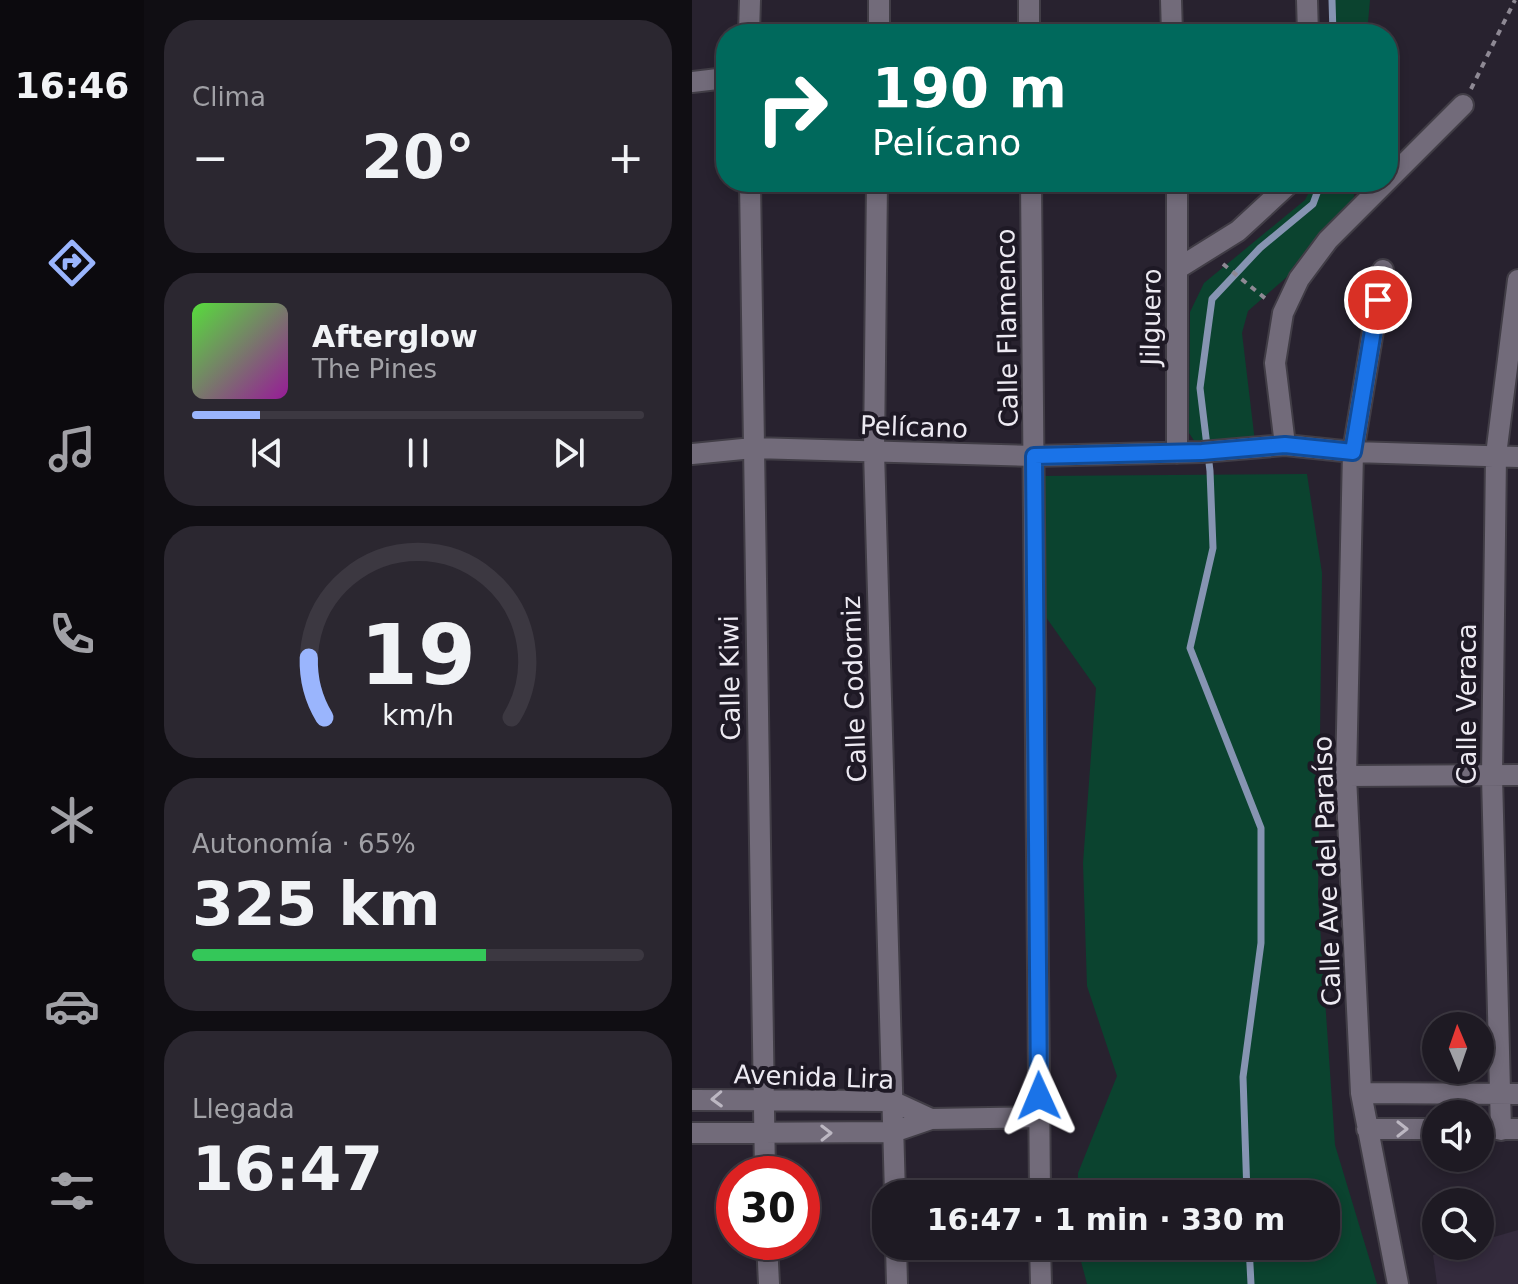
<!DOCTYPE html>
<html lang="es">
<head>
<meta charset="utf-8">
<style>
	:root { --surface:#1e1a23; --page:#2b2730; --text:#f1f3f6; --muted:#a1a1a6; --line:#3c3841; --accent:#9ab5fd }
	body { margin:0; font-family:"DejaVu Sans",sans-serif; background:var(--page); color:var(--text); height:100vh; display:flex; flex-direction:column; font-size:30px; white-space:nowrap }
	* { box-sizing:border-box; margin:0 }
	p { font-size:26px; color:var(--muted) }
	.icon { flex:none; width:44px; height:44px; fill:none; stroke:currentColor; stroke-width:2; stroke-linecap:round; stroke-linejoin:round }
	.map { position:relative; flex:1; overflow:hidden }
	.details { display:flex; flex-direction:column; gap:20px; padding:20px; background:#100e13; width:548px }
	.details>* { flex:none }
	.top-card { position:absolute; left:24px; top:24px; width:682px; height:168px; border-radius:32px; box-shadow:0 4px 12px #0003,0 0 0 2px var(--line); background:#00695c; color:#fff; overflow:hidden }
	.needle { width:52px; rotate:358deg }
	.fabs { position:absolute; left:730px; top:1012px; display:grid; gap:16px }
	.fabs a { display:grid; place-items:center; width:72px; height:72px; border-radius:50%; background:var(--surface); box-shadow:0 4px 12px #0003,0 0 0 2px var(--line); font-size:40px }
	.speed { position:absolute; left:24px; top:1156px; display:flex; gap:16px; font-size:40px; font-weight:700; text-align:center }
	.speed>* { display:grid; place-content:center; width:104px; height:104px; border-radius:50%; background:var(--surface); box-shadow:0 4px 12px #0003,0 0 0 2px var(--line); line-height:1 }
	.speed .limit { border:12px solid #d22; background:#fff; color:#111 }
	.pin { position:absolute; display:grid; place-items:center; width:68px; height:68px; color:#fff; margin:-34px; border:4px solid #fff; border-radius:50%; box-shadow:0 2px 8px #0007 }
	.me { position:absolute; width:88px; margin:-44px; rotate:359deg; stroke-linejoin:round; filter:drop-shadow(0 0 6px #0008) }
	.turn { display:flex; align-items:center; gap:28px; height:168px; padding:0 24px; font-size:36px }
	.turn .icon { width:104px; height:104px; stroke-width:2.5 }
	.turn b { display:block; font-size:56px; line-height:68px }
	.big { font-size:60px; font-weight:600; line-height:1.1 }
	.details .card { flex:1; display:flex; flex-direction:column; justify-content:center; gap:12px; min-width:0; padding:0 28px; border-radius:32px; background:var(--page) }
	.details .dial { align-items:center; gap:0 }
	.dial svg { height:208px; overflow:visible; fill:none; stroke:var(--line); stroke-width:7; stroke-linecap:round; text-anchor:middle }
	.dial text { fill:var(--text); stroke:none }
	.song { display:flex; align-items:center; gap:24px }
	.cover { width:96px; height:96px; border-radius:12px; background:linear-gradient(135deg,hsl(110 70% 55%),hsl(300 70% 35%)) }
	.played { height:8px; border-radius:4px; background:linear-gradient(90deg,var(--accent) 15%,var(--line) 15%) }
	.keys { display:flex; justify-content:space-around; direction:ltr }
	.heat { display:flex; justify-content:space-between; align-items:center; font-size:44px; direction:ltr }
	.charge { height:12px; border-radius:6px; background:linear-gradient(90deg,#34c759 65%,var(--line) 0) }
	.trip { position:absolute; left:180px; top:1180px; width:468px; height:80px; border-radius:32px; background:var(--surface); box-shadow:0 4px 12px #0003,0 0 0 2px var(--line); font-weight:600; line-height:80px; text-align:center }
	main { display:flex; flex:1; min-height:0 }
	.tabs { display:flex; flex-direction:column; width:144px; justify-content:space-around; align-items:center; background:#0c0a0e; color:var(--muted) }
	.tabs .icon { width:56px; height:56px }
	.tabs .active { color:var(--accent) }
	.tabs b { font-size:36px; color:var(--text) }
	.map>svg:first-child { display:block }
	.built { fill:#342b3d }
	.park { fill:#0b432f }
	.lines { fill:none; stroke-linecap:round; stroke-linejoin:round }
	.stream { stroke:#8694b2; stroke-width:7 }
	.minor-casing { stroke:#413d46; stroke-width:24 }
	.path { stroke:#8e8994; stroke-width:4; stroke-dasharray:6 6; stroke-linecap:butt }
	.minor { stroke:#726b7a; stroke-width:20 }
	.oneway { stroke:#bcb7c2 }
	.route-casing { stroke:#114b97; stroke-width:20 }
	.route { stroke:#1a73e8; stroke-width:14 }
	.labels { text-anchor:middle; stroke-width:8; stroke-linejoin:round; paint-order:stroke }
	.street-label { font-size:26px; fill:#edeaf2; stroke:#1e1925 }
</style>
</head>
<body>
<main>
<nav class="tabs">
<b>16:46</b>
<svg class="icon active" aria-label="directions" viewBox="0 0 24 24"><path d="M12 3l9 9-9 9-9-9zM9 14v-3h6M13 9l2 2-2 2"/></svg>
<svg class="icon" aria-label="music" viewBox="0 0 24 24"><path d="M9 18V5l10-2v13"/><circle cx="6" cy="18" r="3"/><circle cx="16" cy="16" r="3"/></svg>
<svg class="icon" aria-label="phone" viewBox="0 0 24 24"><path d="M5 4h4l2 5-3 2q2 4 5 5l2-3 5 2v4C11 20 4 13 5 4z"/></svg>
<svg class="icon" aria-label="climate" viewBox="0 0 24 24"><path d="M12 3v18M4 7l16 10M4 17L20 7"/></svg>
<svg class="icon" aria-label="car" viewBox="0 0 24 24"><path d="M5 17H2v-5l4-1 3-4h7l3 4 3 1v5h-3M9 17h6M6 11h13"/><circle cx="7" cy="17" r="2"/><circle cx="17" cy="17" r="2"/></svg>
<svg class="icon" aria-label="filters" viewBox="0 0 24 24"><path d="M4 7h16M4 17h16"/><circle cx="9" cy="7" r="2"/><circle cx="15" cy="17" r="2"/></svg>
</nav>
<section class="details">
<div class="card"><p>Clima</p>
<div class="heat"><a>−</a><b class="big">20°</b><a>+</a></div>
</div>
<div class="card">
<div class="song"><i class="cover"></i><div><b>Afterglow</b><p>The Pines</p></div></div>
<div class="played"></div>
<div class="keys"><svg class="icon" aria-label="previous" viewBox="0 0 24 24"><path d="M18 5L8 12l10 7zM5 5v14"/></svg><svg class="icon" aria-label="pause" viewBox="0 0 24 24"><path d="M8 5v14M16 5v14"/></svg><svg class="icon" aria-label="next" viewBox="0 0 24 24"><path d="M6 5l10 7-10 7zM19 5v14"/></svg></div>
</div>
<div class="card dial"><svg viewBox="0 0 100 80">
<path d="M14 69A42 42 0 1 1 86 69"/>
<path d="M14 69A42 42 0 0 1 8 46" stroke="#9ab5fd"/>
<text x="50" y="56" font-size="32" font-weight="700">19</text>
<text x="50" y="72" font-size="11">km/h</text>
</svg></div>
<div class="card"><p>Autonomía · 65%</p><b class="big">325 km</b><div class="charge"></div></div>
<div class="card"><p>Llegada</p><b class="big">16:47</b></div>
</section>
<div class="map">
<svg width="826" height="1284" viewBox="0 0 826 1284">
	<rect width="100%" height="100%" fill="#28222f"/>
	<path class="built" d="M826,1230V1284H745L741,1255L771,1246H788V1241Z"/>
	<path class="park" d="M638,0H678L675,34H638Z
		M622,182H663L660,220L556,311L550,333L563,442L507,448L497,433L498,312L512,283L613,200Z
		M615,474L630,573L626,897L643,1145L685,1284H395L385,1246H634V1194H386V1173L425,1076L395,986L391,863L404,688L351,613L347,476Z"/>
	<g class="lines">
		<path class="stream" d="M640,0L641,34
			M555,1194L551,1077L569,943V828L498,648L521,548L518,471L508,388L520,299L568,248L621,204L629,182
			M557,1246L559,1284"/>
		<g class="minor-casing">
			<path id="minor" d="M337,0V34
				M479,0L480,34
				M615,0L616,34
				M57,34L58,0
				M187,34V0
				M0,82L34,78
				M58,182L73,1174
				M185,182L182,451L203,1194
				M339,182L348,1194
				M485,269L546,231L599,182
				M691,270L661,452L654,776L669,1093L706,1284
				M593,445L583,363L591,313L607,279L636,240L771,105
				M485,453V182
				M0,454L61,448L342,456L510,452L593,445L661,452L826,457
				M654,776L826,775
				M669,1093L826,1094
				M0,1100L200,1101L239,1119
				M675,1129H744
				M788,1129H826
				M809,1130L800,776L804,455L826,280
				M0,1133L201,1132L239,1119L347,1117
				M75,1242L77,1284
				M204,1246L205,1284
				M348,1246L349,1284"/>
		</g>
		<path class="path" d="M779,89L823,0
			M531,264L574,299"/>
		<use href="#minor" class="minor"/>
	</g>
	<defs><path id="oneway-chevron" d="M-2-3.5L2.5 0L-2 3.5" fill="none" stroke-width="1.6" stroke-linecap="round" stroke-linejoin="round" transform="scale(2)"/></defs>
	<g class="oneway">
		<use href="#oneway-chevron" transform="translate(25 1099) rotate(178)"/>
		<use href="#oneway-chevron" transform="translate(710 1129)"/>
		<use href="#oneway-chevron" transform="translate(134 1133) rotate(-1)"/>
	</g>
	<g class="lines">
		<g class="route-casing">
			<path id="route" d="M347,1096L342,456L510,452L593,445L661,452L686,300"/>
		</g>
		<use href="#route" class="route"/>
	</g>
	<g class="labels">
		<g class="street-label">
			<text transform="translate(459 317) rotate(-89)" y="9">Jilguero</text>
			<text transform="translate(315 328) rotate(-91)" y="9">Calle Flamenco</text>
			<text transform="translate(222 427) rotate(2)" y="9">Pelícano</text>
			<text transform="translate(38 678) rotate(-91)" y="9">Calle Kiwi</text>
			<text transform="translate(162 689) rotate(-92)" y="9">Calle Codorniz</text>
			<text transform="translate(775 704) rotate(-90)" y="9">Calle Veraca</text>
			<text transform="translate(635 871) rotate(-92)" y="9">Calle Ave del Paraíso</text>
			<text transform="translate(122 1077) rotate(2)" y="9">Avenida Lira</text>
		</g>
	</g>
</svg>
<div class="fabs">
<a><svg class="needle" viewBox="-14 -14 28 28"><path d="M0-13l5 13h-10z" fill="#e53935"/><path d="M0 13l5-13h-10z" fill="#a1a1a6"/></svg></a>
<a><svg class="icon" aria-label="sound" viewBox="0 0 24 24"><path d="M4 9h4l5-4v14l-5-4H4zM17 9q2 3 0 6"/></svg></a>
<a><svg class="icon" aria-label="search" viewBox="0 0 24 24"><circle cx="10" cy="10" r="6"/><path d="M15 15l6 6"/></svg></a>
</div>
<div class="speed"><div class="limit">30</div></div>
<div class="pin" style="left:686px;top:300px;background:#d93025"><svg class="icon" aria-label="arrive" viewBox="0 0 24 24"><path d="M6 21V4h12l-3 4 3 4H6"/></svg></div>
<svg class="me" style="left:347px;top:1096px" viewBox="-20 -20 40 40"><path d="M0-17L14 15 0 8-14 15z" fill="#1a73e8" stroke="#fff" stroke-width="4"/></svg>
<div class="trip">16:47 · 1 min · 330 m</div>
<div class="top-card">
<div class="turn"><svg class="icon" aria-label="right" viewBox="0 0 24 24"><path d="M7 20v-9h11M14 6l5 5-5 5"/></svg><div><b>190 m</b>Pelícano</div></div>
</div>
</div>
</main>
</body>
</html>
